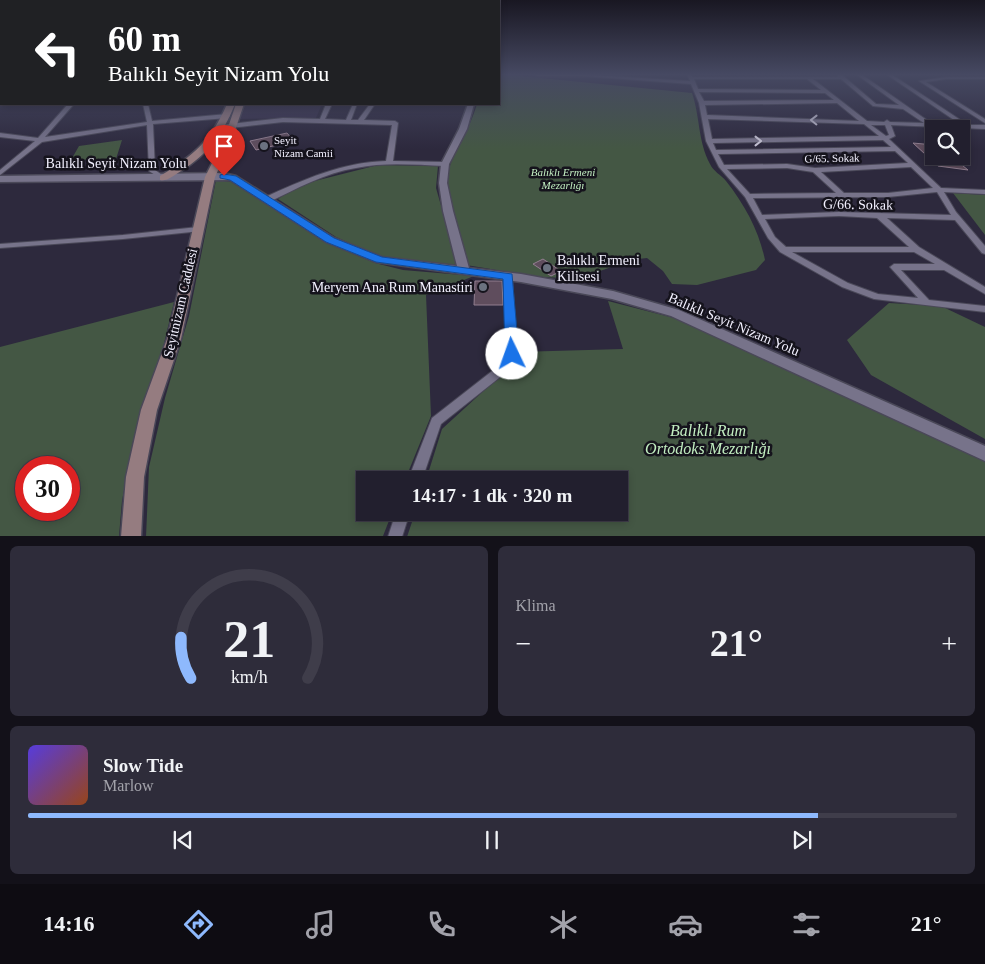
<!DOCTYPE html>
<html lang="tr">
<head>
<meta charset="utf-8">
<style>
	:root { --surface:#221f2e; --page:#2e2c3a; --text:#f1f3f6; --muted:#a2a2aa; --line:#3f3d4a; --accent:#8eb9fd }
	body { margin:0; font-family:"Times New Roman",serif; background:var(--page); color:var(--text); height:100vh; display:flex; flex-direction:column; font-size:19px; white-space:nowrap }
	* { box-sizing:border-box; margin:0 }
	p { font-size:16px; color:var(--muted) }
	.icon { flex:none; width:28px; height:28px; fill:none; stroke:currentColor; stroke-width:2; stroke-linecap:round; stroke-linejoin:round }
	.map { position:relative; height:536px; overflow:hidden }
	.panel { display:flex; flex-direction:column; gap:10px; padding:10px; background:#131119; flex:1 }
	.panel>* { flex:none }
	.hud { position:absolute; left:0px; top:0px; width:500px; height:105px; box-shadow:0 2px 8px #0003,0 0 0 1px var(--line); background:#202124; color:#fff; overflow:hidden }
	.controls { position:absolute; left:925px; top:120px; display:grid; gap:10px }
	.controls a { display:grid; place-items:center; width:45px; height:45px; border-radius:0px; background:var(--surface); box-shadow:0 2px 8px #0003,0 0 0 1px var(--line); font-size:25px }
	.speed { position:absolute; left:15px; top:456px; display:flex; gap:10px; font-size:25px; font-weight:700; text-align:center }
	.speed>* { display:grid; place-content:center; width:65px; height:65px; border-radius:50%; background:var(--surface); box-shadow:0 2px 8px #0003,0 0 0 1px var(--line); line-height:1 }
	.speed .limit { border:8px solid #d22; background:#fff; color:#111 }
	.pin { position:absolute; display:grid; place-items:center; width:42px; height:42px; color:#fff; margin:-51px -21px; border-radius:50% 50% 50% 0; rotate:-45deg; box-shadow:0 0 5px #0007 }
	.pin .icon { rotate:45deg }
	.me { position:absolute; width:55px; margin:-28px; rotate:357deg; stroke-linejoin:round; filter:drop-shadow(0 0 4px #0008) }
	.turn { display:flex; align-items:center; gap:18px; height:105px; padding:0 25px; font-size:22px }
	.turn .icon { width:65px; height:65px; stroke-width:2.5 }
	.turn b { display:block; font-size:35px; line-height:42px }
	.big { font-size:38px; font-weight:700; line-height:1.1 }
	.panel .card { flex:1; display:flex; flex-direction:column; justify-content:center; gap:8px; min-width:0; padding:0 18px; border-radius:8px; background:var(--page) }
	.panel .dial { align-items:center; gap:0 }
	.dial svg { height:130px; overflow:visible; fill:none; stroke:var(--line); stroke-width:7; stroke-linecap:round; text-anchor:middle }
	.dial text { fill:var(--text); stroke:none }
	.song { display:flex; align-items:center; gap:15px }
	.cover { width:60px; height:60px; border-radius:8px; background:linear-gradient(135deg,hsl(250 70% 55%),hsl(20 70% 35%)) }
	.played { height:5px; border-radius:2px; background:linear-gradient(90deg,var(--accent) 85%,var(--line) 85%) }
	.keys { display:flex; justify-content:space-around; direction:ltr }
	.heat { display:flex; justify-content:space-between; align-items:center; font-size:28px; direction:ltr }
	.panel .tiles { flex:1; display:grid; gap:10px; grid-template-columns:1fr 1fr }
	.card:last-child { grid-column:span 2 }
	.trip { position:absolute; left:356px; top:471px; width:272px; height:50px; border-radius:0px; background:var(--surface); box-shadow:0 2px 8px #0003,0 0 0 1px var(--line); font-weight:700; line-height:50px; text-align:center }
	.tab-bar { display:flex; height:80px; justify-content:space-around; align-items:center; background:#0e0c12; color:var(--muted) }
	.tab-bar .icon { width:35px; height:35px }
	.tab-bar .active { color:var(--accent) }
	.tab-bar b { font-size:22px; color:var(--text) }
	.map>svg:first-child { display:block }
	.built { fill:#36304a }
	.green { fill:#445744; fill-rule:evenodd }
	.building { fill:#5f4d5d; stroke:#927f90 }
	.lines { fill:none; stroke-linecap:round; stroke-linejoin:round }
	.minor-casing { stroke:#4a4858; stroke-width:2 }
	.tertiary-casing { stroke:#4a4858; stroke-width:3 }
	.secondary-casing { stroke:#4a4858; stroke-width:3 }
	.minor { fill:#77738a; fill-rule:evenodd }
	.tertiary { fill:#77738a; fill-rule:evenodd }
	.secondary { fill:#957c80; fill-rule:evenodd }
	.oneway { stroke:#c8c5d6 }
	.route { fill:#1a73e8; stroke:#114b97 }
	.worship-dot { fill:#6b7280; stroke:#15131c; stroke-width:2 }
	.labels { text-anchor:middle; stroke-width:5; stroke-linejoin:round; paint-order:stroke }
	.far-poi-label { font-size:11px; fill:#f3f1ff; stroke:#15131c; text-anchor:start }
	.far-street-label { font-size:11px; fill:#f3f1ff; stroke:#15131c }
	.far-park-label { font-size:11px; font-style:italic; fill:#c2eec1; stroke:#15131c }
	.street-label { font-size:14px; fill:#f3f1ff; stroke:#15131c }
	.poi-label { font-size:14px; fill:#f3f1ff; stroke:#15131c; text-anchor:start }
	.near-park-label { font-size:16px; font-style:italic; fill:#c2eec1; stroke:#15131c }
</style>
</head>
<body>
<div class="map">
<svg width="985" height="537" viewBox="0 0 985 537">
	<rect width="100%" height="100%" fill="#2d293d"/>
	<path class="built" d="M246,104H322L316,118L240,119Z"/>
	<path class="green" d="M500,74L692,93C700,116 698,142 710,164C713,171 721,175 726,181C745,205 759,231 765,260L756,270L697,285L672,284L663,271L647,258C624,259 603,273 580,276C543,282 503,270 466,265C457,233 438,193 452,160C461,140 471,125 477,104H499Z
		M122,140L116,159L71,160L79,146Z
		M378,165L438,166L436,188L458,265L381,257L336,237L278,199L299,185Z
		M216,180L231,182L329,244L375,263L403,270L474,276L426,295L431,416L405,480H365V512L392,513L383,536L146,537L149,467L165,398L189,316Z
		M953,193L985,195V235Z
		M608,301L674,318L724,339L985,461V536L407,537L415,513L620,512V480H426L442,429L501,375L517,352L623,349Z
		M174,302L159,364L133,441L122,501L119,536L0,537V347ZM26,468H69V510H26Z
		M889,303L941,306L985,327V439L871,375L847,340Z"/>
	<path class="building" d="M287,133L294,141L256,150L250,141Z
		M913,143L934,145V156H951L968,170L938,166Z
		M543,259L561,271L551,276L533,264Z
		M475,281H502L503,305H474Z"/>
	<g class="lines">
		<g class="minor-casing">
			<path id="minor" d="M0,74H1V76H0Z
				M580,74L690,81L687,74H691L693,77H838L837,74H841L876,104L899,105L856,74H861L931,123L960,124L886,74H891L968,125H985V129L891,125L895,136L889,139L941,188L985,190V194L944,192L956,212L985,246V254L982,253L955,220L887,218L919,247L985,287V294L944,270H901L929,300L985,306V312L874,299L842,287L780,252L768,238L745,197L719,167L706,141L699,103L691,84L582,76H580ZM694,79H807L821,90L698,89ZM813,79H841L873,106L903,109L924,123L890,122L887,120L884,122L867,121ZM699,92L825,93L834,100L704,101ZM837,103L859,121L707,115L705,105ZM708,119L864,124L879,136L712,139ZM871,125H885L889,135L886,136ZM883,140L891,147L716,150L713,143ZM895,151L908,163L815,168L787,164L724,165L718,154ZM911,167L933,188L888,193H844L821,172ZM787,168L813,172L836,193L750,194L727,169ZM937,192L951,215L839,212L762,215L753,198L888,197ZM839,216L877,218L909,247H786L775,237L765,219ZM792,252H914L935,264H894L890,267L918,298L878,294L848,283Z
				M946,77H985V79H946L926,82L985,119V123L919,81Z
				M1,99V103L0,104V100Z
				M68,104H74L45,137L147,122L143,104H148L152,121L227,114L230,116L227,118L153,124L155,170L165,177V179H161L149,171L147,125L42,142L0,175V170L35,141L0,137V133L38,138Z
				M326,104H332L325,119L346,120L353,104H357L351,120H358L370,104H375L364,120L395,121L398,123L393,161L445,162L448,164L445,166C415,165 385,162 356,168C325,173 296,189 269,202H263V198C303,180 342,162 386,161L392,125L283,122L222,129L219,127L222,125L283,118L320,119Z
				M198,227H201L202,229L201,231L123,239L0,248V244L123,235Z
				M508,273L512,276L517,354L504,374L441,424L422,480H408L432,418L496,368L507,353L504,276Z
				M396,512H410L402,537H388Z"/>
		</g>
		<g class="tertiary-casing">
			<path id="tertiary" d="M468,104H474L467,129L449,164L447,183L453,211L469,268L521,274L613,291L679,310L985,446V461L671,316L612,299L521,282L376,262L326,242L230,180L0,182V176L224,173L236,176L334,238L382,257L457,266L443,211L439,183L441,164L459,129Z"/>
		</g>
		<g class="secondary-casing">
			<path id="secondary" d="M534,74H588L585,76H537Z
				M227,104H235C223,134 208,154 181,171C174,175 167,182 160,180V176C194,155 211,141 227,104Z
				M236,104H244L232,139L215,177L181,339L157,410L144,477L141,537H121L126,477L141,410L167,339L205,177L224,139Z"/>
		</g>
		<use href="#minor" class="minor"/>
		<use href="#tertiary" class="tertiary"/>
		<use href="#secondary" class="secondary"/>
	</g>
	<defs><path id="oneway-chevron" d="M-2-3.5L2.5 0L-2 3.5" fill="none" stroke-width="1.6" stroke-linecap="round" stroke-linejoin="round" transform="scale(1.25)"/></defs>
	<g class="oneway">
		<use href="#oneway-chevron" transform="translate(814 120) rotate(-179)"/>
		<use href="#oneway-chevron" transform="translate(758 141)"/>
	</g>
	<linearGradient id="sky" x2="0" y2="1"><stop stop-color="#191722"/><stop offset="0.5" stop-color="#464962"/><stop offset="1" stop-color="#464962" stop-opacity="0"/></linearGradient>
	<rect width="985" height="149" fill="url(#sky)"/>
	<path class="route" d="M224,174L236,176L334,238L382,257L512,274L519,354L517,357H507L505,354L503,279L376,262L326,242L230,180L220,178V175Z"/>
	<g class="worship-dot">
		<circle cx="264" cy="146" r="5"/>
		<circle cx="547" cy="268" r="5"/>
		<circle cx="483" cy="287" r="5"/>
	</g>
	<g class="labels">
		<g class="far-poi-label">
			<text x="274" y="144">Seyit<tspan x="274" dy="13">Nizam Camii</tspan></text>
		</g>
		<g class="far-street-label">
			<text transform="translate(832 158) rotate(-1)" y="4">G/65. Sokak</text>
		</g>
		<g class="far-park-label">
			<text x="563" y="176">Balıklı Ermeni<tspan x="563" dy="13">Mezarlığı</tspan></text>
		</g>
		<g class="street-label">
			<text x="116" y="168">Balıklı Seyit Nizam Yolu</text>
			<text transform="translate(858 204) rotate(1)" y="5">G/66. Sokak</text>
			<text transform="translate(180 303) rotate(-77)" y="5">Seyitnizam Caddesi</text>
			<text transform="translate(734 324) rotate(23)" y="5">Balıklı Seyit Nizam Yolu</text>
		</g>
		<g class="poi-label">
			<text x="557" y="265">Balıklı Ermeni<tspan x="557" dy="16">Kilisesi</tspan></text>
			<text x="473" y="292" text-anchor="end">Meryem Ana Rum Manastiri</text>
		</g>
		<g class="near-park-label">
			<text x="708" y="436">Balıklı Rum<tspan x="708" dy="18">Ortodoks Mezarlığı</tspan></text>
		</g>
	</g>
</svg>
<div class="controls">
<a><svg class="icon" aria-label="search" viewBox="0 0 24 24"><circle cx="10" cy="10" r="6"/><path d="M15 15l6 6"/></svg></a>
</div>
<div class="speed"><div class="limit">30</div></div>
<div class="pin" style="left:224px;top:176px;background:#d93025"><svg class="icon" aria-label="arrive" viewBox="0 0 24 24"><path d="M6 21V4h12l-3 4 3 4H6"/></svg></div>
<svg class="me" style="left:512px;top:354px" viewBox="-20 -20 40 40"><circle r="19" fill="#fff"/><path d="M0-13L10 11 0 6-10 11z" fill="#1a73e8"/></svg>
<div class="trip">14:17 · 1 dk · 320 m</div>
<div class="hud">
<div class="turn"><svg class="icon" aria-label="left" viewBox="0 0 24 24"><path d="M17 20v-9H6M10 6l-5 5 5 5"/></svg><div><b>60 m</b>Balıklı Seyit Nizam Yolu</div></div>
</div>
</div>
<section class="panel">
<div class="tiles">
<div class="card dial"><svg viewBox="0 0 100 80">
<path d="M14 69A42 42 0 1 1 86 69"/>
<path d="M14 69A42 42 0 0 1 8 44" stroke="#8eb9fd"/>
<text x="50" y="56" font-size="32" font-weight="700">21</text>
<text x="50" y="72" font-size="11">km/h</text>
</svg></div>
<div class="card"><p>Klima</p>
<div class="heat"><a>−</a><b class="big">21°</b><a>+</a></div>
</div>
<div class="card">
<div class="song"><i class="cover"></i><div><b>Slow Tide</b><p>Marlow</p></div></div>
<div class="played"></div>
<div class="keys"><svg class="icon" aria-label="previous" viewBox="0 0 24 24"><path d="M18 5L8 12l10 7zM5 5v14"/></svg><svg class="icon" aria-label="pause" viewBox="0 0 24 24"><path d="M8 5v14M16 5v14"/></svg><svg class="icon" aria-label="next" viewBox="0 0 24 24"><path d="M6 5l10 7-10 7zM19 5v14"/></svg></div>
</div>
</div>
</section>
<nav class="tab-bar">
<b>14:16</b>
<svg class="icon active" aria-label="directions" viewBox="0 0 24 24"><path d="M12 3l9 9-9 9-9-9zM9 14v-3h6M13 9l2 2-2 2"/></svg>
<svg class="icon" aria-label="music" viewBox="0 0 24 24"><path d="M9 18V5l10-2v13"/><circle cx="6" cy="18" r="3"/><circle cx="16" cy="16" r="3"/></svg>
<svg class="icon" aria-label="phone" viewBox="0 0 24 24"><path d="M5 4h4l2 5-3 2q2 4 5 5l2-3 5 2v4C11 20 4 13 5 4z"/></svg>
<svg class="icon" aria-label="climate" viewBox="0 0 24 24"><path d="M12 3v18M4 7l16 10M4 17L20 7"/></svg>
<svg class="icon" aria-label="car" viewBox="0 0 24 24"><path d="M5 17H2v-5l4-1 3-4h7l3 4 3 1v5h-3M9 17h6M6 11h13"/><circle cx="7" cy="17" r="2"/><circle cx="17" cy="17" r="2"/></svg>
<svg class="icon" aria-label="filters" viewBox="0 0 24 24"><path d="M4 7h16M4 17h16"/><circle cx="9" cy="7" r="2"/><circle cx="15" cy="17" r="2"/></svg>
<b>21°</b>
</nav>
</body>
</html>
